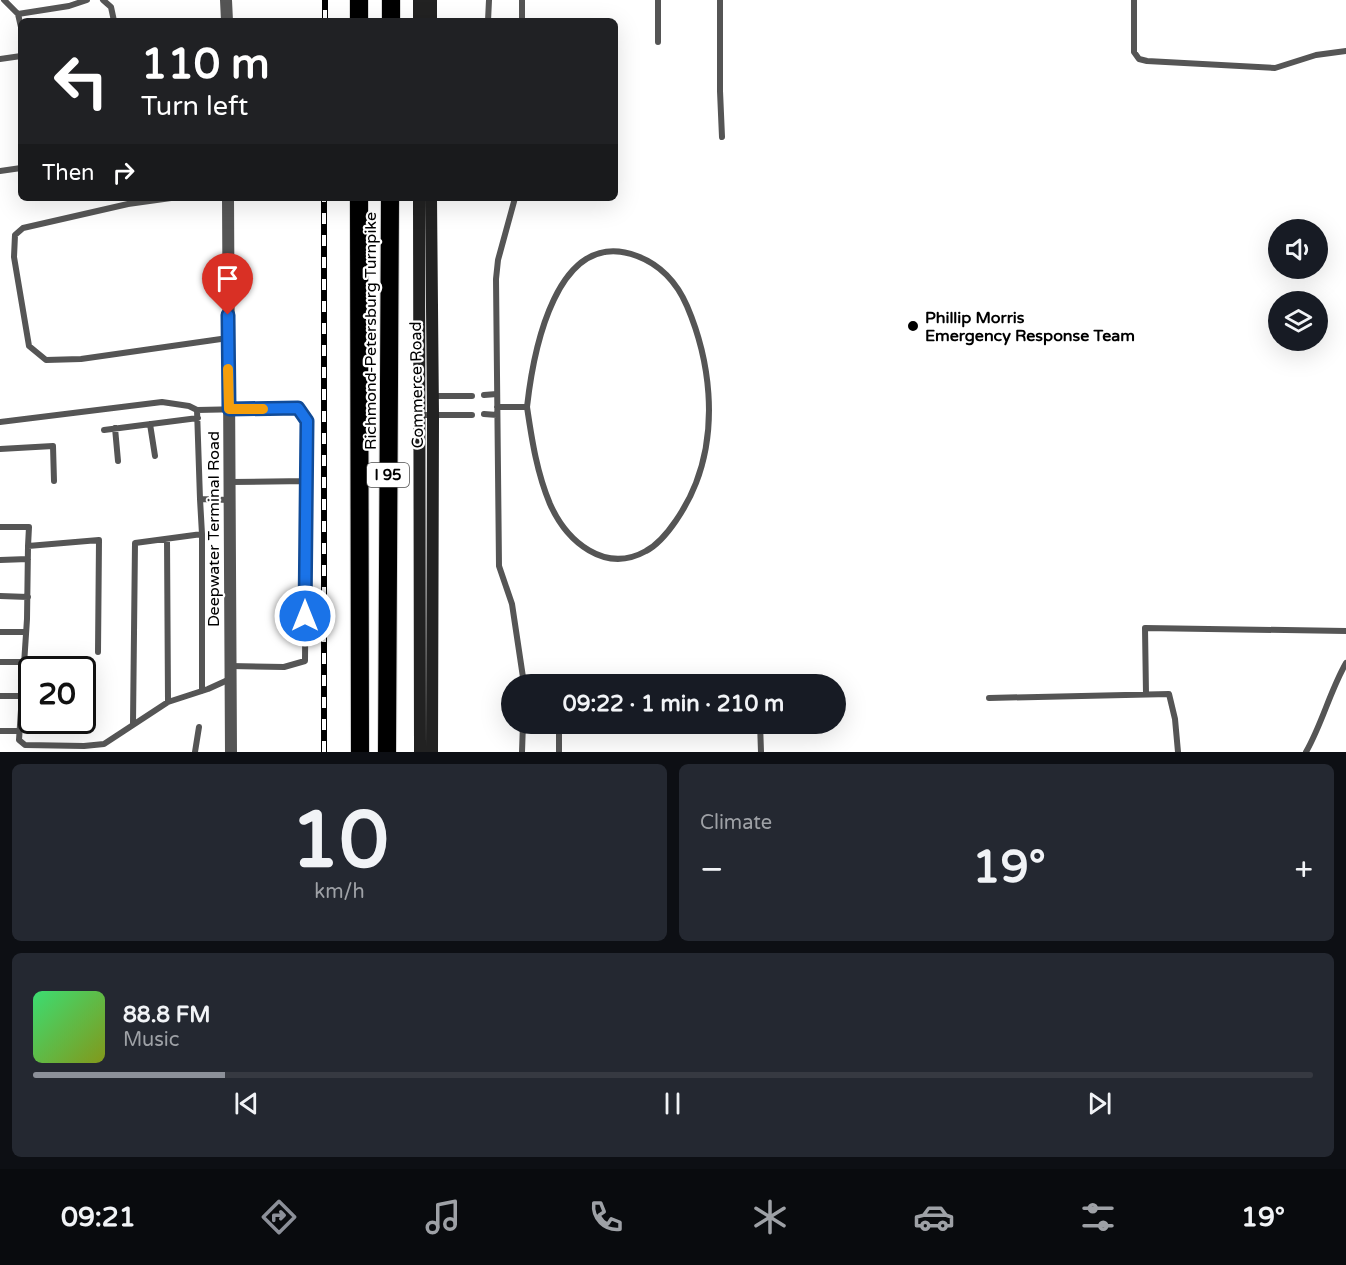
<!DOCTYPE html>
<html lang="en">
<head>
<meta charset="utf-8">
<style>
	:root { --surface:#171b24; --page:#242831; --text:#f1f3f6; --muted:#9ea1a6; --line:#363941; --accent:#8c9099 }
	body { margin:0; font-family:"Varela Round",sans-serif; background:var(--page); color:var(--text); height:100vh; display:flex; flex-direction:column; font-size:22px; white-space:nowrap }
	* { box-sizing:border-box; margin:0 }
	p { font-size:20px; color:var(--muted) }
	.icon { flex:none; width:33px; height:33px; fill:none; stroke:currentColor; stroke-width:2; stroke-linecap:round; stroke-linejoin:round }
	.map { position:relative; height:752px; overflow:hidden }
	.sheet { display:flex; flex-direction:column; gap:12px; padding:12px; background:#0d0f14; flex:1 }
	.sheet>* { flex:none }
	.hud { position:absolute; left:18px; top:18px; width:600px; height:183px; border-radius:9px; box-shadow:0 6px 24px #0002; background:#202124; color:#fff; overflow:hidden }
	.fabs { position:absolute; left:1268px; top:219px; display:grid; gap:12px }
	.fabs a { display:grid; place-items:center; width:60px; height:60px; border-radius:50%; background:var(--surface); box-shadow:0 6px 24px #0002; font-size:30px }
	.speed { position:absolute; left:18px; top:656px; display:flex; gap:12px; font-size:30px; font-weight:700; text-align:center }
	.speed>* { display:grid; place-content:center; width:78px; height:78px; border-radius:50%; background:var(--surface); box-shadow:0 6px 24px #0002; line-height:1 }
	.speed .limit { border:3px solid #111; border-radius:9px; background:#fff; color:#111 }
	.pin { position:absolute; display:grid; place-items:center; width:51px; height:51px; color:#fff; margin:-62px -26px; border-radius:50% 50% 50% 0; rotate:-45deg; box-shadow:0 0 6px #0007 }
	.pin .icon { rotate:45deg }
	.me { position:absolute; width:66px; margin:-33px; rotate:0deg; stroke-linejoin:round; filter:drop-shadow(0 0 4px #0008) }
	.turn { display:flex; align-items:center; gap:21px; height:126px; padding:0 24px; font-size:27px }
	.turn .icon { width:78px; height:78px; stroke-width:2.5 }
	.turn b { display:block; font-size:42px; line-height:51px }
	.then { display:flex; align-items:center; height:57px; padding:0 24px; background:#0003; gap:12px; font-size:22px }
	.big { font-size:45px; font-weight:800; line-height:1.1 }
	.sheet .card { flex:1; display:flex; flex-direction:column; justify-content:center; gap:9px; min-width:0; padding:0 21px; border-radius:9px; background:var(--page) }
	.sheet .dial { align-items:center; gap:0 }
	.dial b { font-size:78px; line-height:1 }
	.song { display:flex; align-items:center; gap:18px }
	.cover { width:72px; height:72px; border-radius:9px; background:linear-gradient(135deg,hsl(140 70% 55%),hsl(70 70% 35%)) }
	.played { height:6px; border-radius:3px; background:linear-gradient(90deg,var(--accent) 15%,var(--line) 15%) }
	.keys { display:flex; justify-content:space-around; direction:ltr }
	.heat { display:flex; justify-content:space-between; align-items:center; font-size:33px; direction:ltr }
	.sheet .tiles { flex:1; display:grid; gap:12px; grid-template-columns:1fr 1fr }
	.card:last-child { grid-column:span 2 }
	.trip { position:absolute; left:501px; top:674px; width:345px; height:60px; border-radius:30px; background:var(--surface); box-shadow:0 6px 24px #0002; font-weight:800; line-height:60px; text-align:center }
	.dock { display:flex; height:96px; justify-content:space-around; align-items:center; background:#090b0e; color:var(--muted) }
	.dock .icon { width:42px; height:42px }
	.dock .selected { color:var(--accent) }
	.dock b { font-size:27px; color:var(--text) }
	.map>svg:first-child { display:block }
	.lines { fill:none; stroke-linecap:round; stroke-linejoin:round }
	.highway-casing { stroke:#dbdbdb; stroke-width:20 }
	.lane { stroke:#555; stroke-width:6 }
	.street { stroke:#555; stroke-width:12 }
	.secondary { stroke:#222; stroke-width:12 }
	.highway { stroke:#000; stroke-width:18 }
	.rail-casing { stroke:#000; stroke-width:6 }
	.rail { stroke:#fff; stroke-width:4; stroke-dasharray:11; stroke-linecap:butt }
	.route-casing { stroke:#114b97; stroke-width:15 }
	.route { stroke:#1a73e8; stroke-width:10 }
	.slow { stroke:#f59e0b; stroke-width:10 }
	.poi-dot { fill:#000; stroke:#fff; stroke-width:2 }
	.labels { text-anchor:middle; stroke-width:4.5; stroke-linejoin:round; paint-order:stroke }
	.shield { fill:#fff; stroke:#4c4c4c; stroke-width:1.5 }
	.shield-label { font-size:15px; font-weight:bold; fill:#000 }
	.poi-label { font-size:16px; font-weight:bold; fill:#000; stroke:#fff; text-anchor:start }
	.street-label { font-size:16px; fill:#000; stroke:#fff }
</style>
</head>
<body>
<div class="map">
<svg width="1346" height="752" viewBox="0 0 1346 752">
	<rect width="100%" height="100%" fill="#fff"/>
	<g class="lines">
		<g class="highway-casing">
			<path id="highway" d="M359,0V21
				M391,21V0
				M359,198L360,752
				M387,752L390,198"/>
		</g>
		<path class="lane" d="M4,0L18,14L21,27
			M103,0L111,7L114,21
			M720,0V91L722,137
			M1134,0V52L1139,59L1147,61L1275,68L1316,55L1346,51
			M18,14L69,6L87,0
			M488,21L489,0
			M522,21V0
			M658,42V0
			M0,59L21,56
			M0,171L21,168
			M171,198L128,204L23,228L15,235L14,257L29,346L46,360L81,359L228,338
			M515,198L498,260L496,279L499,566L512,604L524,684
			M484,395L497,394
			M430,396H472
			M497,407H527C532,441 537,473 550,504C567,542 605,574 646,551C667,540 688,504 696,483C718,426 710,360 687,306C677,283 661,265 637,256C556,225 533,353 527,407
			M197,410L298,408L307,421L305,661L284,667L230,666
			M484,414L497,415
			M420,415H472
			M0,422L162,402L189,406L197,410L200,499L229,500
			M150,424L155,456
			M115,428L118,461
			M104,430L198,418
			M0,449L53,446L54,481
			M230,482L307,481
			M0,527H29L28,546
			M167,539L168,702
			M0,560L28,559
			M0,596L28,597
			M0,632H26
			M98,652L99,540L28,546L27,619L19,740L25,745L84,746L104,744L168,702L208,689L230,679
			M0,662H24
			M538,684L558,683
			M558,684L590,681L755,684
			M202,691V534
			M1146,694L1145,628L1346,631
			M0,696H22
			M989,698L1169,694L1175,719L1178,752
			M133,723L135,543L202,534L200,499
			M559,723V752
			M760,723L761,752
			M0,731H20
			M195,752L199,727
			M522,752L523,723
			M1306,752C1322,724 1330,691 1346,663"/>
		<path class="street" d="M226,0L227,21
			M228,198L231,752"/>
		<path class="secondary" d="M419,0V21
			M431,21V0
			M419,198L420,752
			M431,198L433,416L432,752"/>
		<use href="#highway" class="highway"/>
		<g class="rail-casing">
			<path id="rail" d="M325,21V0
				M324,752V198"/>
		</g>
		<use href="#rail" class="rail"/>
	</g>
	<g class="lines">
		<g class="route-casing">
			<path id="route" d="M228,315L229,409L298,408L307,421L305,616"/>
		</g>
		<use href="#route" class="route"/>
		<path class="slow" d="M228,369L229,409H263"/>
	</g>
	<circle class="poi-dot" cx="913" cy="326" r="6"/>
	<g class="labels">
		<rect class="shield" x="367" y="463" width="42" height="24" rx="4.5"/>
		<g class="shield-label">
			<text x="388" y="480">I 95</text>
		</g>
		<g class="poi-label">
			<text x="925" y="323">Phillip Morris<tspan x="925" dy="18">Emergency Response Team</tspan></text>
		</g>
		<g class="street-label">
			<text transform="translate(370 331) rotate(-90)" y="6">Richmond-Petersburg Turnpike</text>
			<text transform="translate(416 385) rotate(-91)" y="6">Commerce Road</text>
			<text transform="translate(213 529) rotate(-90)" y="6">Deepwater Terminal Road</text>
		</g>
	</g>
</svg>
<div class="fabs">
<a><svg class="icon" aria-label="sound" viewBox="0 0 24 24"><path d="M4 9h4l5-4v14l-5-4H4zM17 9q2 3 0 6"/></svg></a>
<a><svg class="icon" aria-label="layers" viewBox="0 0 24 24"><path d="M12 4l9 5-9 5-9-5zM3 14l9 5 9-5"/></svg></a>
</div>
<div class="speed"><div class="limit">20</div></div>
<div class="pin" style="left:228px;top:315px;background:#d93025"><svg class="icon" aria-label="arrive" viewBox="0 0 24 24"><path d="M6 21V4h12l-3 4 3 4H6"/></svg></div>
<svg class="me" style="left:305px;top:616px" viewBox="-20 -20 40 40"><circle r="17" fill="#1a73e8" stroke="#fff" stroke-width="3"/><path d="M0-11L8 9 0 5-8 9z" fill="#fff"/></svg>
<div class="trip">09:22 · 1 min · 210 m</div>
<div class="hud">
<div class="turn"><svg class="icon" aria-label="left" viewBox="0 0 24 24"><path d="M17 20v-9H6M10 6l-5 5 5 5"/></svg><div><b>110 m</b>Turn left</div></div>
<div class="then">Then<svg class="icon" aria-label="right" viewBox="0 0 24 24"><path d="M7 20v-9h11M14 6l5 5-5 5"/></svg></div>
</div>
</div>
<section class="sheet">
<div class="tiles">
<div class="card dial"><b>10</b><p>km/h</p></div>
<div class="card"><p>Climate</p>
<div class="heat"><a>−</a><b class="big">19°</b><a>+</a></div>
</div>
<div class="card">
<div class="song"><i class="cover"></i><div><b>88.8 FM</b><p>Music</p></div></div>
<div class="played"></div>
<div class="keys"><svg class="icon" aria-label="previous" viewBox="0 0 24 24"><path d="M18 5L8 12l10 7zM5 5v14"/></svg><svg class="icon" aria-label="pause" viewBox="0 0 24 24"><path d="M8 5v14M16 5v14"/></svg><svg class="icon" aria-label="next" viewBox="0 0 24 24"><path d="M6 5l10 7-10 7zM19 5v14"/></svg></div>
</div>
</div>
</section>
<nav class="dock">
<b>09:21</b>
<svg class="icon selected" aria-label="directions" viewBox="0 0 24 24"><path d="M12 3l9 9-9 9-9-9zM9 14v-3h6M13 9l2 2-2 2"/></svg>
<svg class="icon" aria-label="music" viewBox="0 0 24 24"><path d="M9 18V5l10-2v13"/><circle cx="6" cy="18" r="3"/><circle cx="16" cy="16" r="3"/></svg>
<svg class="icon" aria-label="phone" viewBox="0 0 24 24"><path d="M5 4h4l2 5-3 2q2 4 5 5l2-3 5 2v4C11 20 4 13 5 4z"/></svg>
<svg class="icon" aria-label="climate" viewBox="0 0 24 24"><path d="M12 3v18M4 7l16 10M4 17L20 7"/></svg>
<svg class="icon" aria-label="car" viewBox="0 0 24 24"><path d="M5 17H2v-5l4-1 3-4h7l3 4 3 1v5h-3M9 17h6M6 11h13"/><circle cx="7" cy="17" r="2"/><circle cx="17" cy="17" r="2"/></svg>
<svg class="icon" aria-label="filters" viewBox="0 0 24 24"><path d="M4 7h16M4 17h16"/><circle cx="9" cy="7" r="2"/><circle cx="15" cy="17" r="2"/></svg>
<b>19°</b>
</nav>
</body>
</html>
